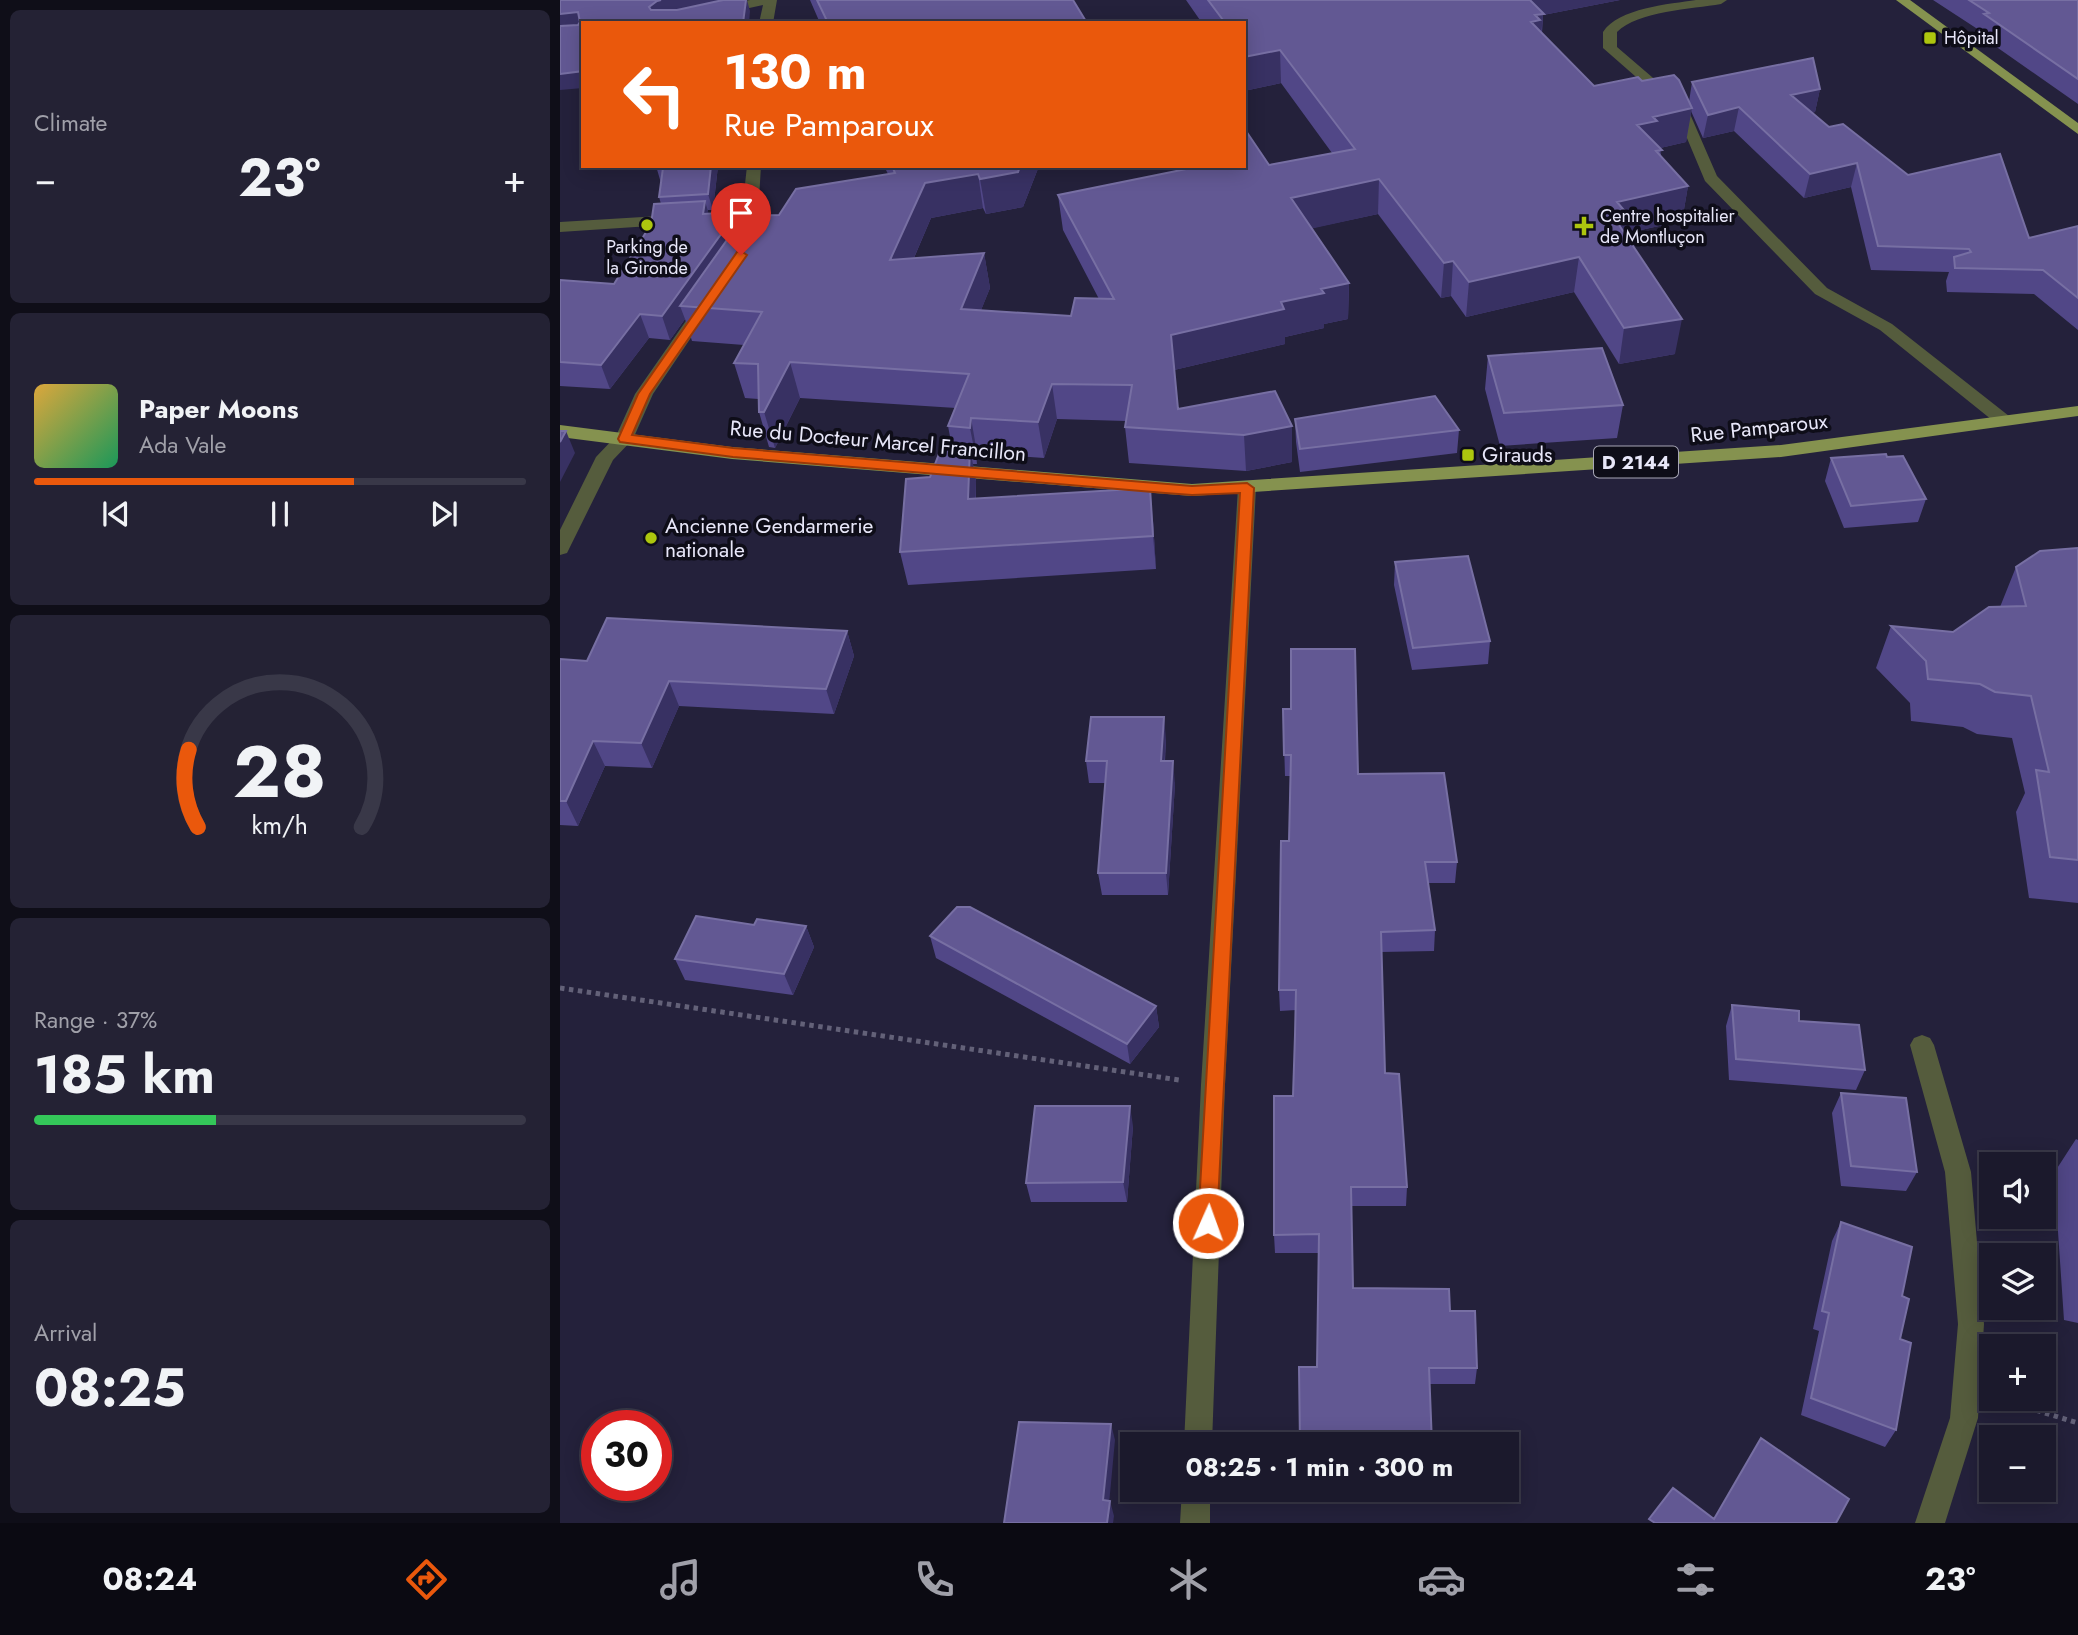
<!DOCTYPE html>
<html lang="en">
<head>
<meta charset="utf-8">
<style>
	:root { --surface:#1b192c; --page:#242234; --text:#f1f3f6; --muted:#a0a0a9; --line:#393848; --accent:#ea580c }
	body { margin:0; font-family:Jost,sans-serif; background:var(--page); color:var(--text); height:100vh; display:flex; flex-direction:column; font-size:26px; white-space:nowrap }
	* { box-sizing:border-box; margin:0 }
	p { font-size:23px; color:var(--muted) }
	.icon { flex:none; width:38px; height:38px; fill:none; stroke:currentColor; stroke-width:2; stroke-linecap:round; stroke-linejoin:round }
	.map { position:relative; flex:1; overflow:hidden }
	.side { display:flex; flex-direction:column; gap:10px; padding:10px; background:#0f0e18; width:560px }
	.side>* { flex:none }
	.hud { position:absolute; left:21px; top:21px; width:665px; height:147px; border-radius:0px; box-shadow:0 4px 18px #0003,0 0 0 2px var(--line); background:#ea580c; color:#fff; overflow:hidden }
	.buttons { position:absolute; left:1419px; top:1152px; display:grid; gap:14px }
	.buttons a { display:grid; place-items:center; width:77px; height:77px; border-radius:0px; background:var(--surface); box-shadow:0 4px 18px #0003,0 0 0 2px var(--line); font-size:35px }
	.speed { position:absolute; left:21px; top:1410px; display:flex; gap:14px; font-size:35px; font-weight:700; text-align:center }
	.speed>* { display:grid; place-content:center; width:91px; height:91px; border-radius:50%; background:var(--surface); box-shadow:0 4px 18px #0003,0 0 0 2px var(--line); line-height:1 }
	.speed .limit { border:10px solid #d22; background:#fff; color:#111 }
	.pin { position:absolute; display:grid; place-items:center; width:60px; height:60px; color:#fff; margin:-72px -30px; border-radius:50% 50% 50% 0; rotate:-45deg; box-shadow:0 0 7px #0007 }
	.pin .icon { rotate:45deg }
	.me { position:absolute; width:77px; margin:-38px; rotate:2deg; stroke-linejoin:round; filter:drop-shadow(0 0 5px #0008) }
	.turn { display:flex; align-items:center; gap:24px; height:147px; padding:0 28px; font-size:32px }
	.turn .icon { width:91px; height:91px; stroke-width:2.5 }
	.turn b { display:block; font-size:49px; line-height:60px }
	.big { font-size:52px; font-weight:700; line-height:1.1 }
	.side .widget { flex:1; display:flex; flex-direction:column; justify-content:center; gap:10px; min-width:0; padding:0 24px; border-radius:10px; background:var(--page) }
	.side .dial { align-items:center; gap:0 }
	.dial svg { height:182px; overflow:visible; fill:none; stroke:var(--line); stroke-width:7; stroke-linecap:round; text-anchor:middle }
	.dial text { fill:var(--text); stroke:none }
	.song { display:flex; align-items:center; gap:21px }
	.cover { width:84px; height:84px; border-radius:10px; background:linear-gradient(135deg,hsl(40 70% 55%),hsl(150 70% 35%)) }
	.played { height:7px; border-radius:4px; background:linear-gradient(90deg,var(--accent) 65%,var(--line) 65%) }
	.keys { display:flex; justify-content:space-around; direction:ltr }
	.heat { display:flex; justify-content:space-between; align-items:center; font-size:38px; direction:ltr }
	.charge { height:10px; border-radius:5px; background:linear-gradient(90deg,#34c759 37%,var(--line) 0) }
	.trip { position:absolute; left:560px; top:1432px; width:399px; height:70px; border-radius:0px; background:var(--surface); box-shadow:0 4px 18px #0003,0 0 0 2px var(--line); font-weight:700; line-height:70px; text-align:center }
	.dock { display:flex; height:112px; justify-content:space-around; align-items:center; background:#0b0a12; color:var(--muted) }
	.dock .icon { width:49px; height:49px }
	.dock .selected { color:var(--accent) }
	.dock b { font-size:32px; color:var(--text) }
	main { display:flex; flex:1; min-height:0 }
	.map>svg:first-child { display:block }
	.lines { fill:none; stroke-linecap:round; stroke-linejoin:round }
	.path { stroke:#636178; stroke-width:5; stroke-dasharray:4.5 4.5; stroke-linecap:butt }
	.minor { fill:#555c3d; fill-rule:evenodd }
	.major { fill:#85924f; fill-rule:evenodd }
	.wall { fill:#514787 }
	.shaded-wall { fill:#383163 }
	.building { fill:#625893; stroke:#776fa3; stroke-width:2 }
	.route { fill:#ea580c; stroke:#983908; stroke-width:2 }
	.poi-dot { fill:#adc60e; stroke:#0e0d18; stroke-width:2.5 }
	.labels { text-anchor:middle; stroke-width:7; stroke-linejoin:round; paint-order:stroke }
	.far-poi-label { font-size:18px; fill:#e8e7f9; stroke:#0e0d18; text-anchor:start }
	.shield { fill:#0e0d18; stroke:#a7a6b6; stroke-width:2 }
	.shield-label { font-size:19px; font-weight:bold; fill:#e8e7f9 }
	.street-label { font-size:21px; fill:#e8e7f9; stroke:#0e0d18 }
	.poi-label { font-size:21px; fill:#e8e7f9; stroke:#0e0d18; text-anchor:start }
</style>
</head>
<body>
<main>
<section class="side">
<div class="widget"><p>Climate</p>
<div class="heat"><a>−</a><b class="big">23°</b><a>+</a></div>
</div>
<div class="widget">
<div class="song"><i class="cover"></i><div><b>Paper Moons</b><p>Ada Vale</p></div></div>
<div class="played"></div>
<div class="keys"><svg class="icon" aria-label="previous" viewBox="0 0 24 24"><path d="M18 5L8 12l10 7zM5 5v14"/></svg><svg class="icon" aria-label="pause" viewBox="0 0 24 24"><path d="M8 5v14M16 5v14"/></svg><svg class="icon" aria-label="next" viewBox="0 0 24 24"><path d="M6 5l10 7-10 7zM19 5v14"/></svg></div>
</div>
<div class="widget dial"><svg viewBox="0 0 100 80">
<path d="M14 69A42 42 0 1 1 86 69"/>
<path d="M14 69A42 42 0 0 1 10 35" stroke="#ea580c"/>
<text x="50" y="56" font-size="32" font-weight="700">28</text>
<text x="50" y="72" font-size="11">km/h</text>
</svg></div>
<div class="widget"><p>Range · 37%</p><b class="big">185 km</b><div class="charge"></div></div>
<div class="widget"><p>Arrival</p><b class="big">08:25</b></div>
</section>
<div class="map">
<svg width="1518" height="1523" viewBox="0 0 1518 1523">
	<rect width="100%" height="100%" fill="#24213b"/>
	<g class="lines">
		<path class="path" d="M0,988L619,1080
			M1442,1400L1518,1423"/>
		<path class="minor" d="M190,0H217L213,23H199L203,5L162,14L155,10L157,7Z
			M1136,0H1167L1161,4C1132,9 1078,11 1057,32V47L1127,107L1157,176L1267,288L1332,324L1449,416L1452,420L1449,424H1437L1320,330L1255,294L1145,181L1116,112L1043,48V32C1058,8 1110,4 1136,0Z
			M187,166H201L198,215L192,247H180L178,244L181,220L0,232V222L182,211Z
			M143,303L151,308L93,394L73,439L53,460L9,549L7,553L0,555V530L36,457L56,436L75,394L137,305Z
			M687,482L696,488L665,1085L652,1444H624L641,1085L678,488Z
			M1362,1035L1370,1038L1374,1045L1411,1172L1424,1324L1418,1418L1385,1523H1355L1390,1418L1398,1324L1385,1172L1350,1045L1354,1038Z
			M622,1489H650V1523H620Z"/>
		<path class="major" d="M1336,0H1350L1518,123V134Z
			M1518,406V416L1221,457L632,496L172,459L0,437V425L172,447L632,484L1221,445Z"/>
	</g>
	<path class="wall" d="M250,0H513L527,23H260Z
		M626,0H1060L983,15L982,33L1034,86L1082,81L1129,102L1132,82L1260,89L1255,112L1251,113L1269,127L1348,175L1469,238L1518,226V330L1474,294L1387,292L1386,281L1389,272L1311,270L1291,187L1244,198L1174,131L1143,138L1131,111L1126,142L1100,148L1101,156L1128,186L1122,221L1067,233L1066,236L1115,354L1059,364L1014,292L906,317L891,296L881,298L818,214L752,228L789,283L788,319L764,324V328L725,337V344L614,370L618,409L732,426V462L686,471L569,463L565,427L566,421L497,419L484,458L417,453V464H413L416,481V499L593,521L596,569L348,585L340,552L370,477L392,447L388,426L396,408L240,398L215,448L209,447L199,412L198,399L185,398L174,363L184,345L132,341L125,319L110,340L89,338L50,389L0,386V280L54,284L91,224L101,204L99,197L101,183L96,166H158L153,210H148V213H159L167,240L219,215L328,174L324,166H479L463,207L426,214L423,208L371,218L354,258L424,253L430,288L421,310L511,316L539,299L503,230L498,195L625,170L623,166L709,165L772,153L721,83L684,91V23H642Z
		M1373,0H1518V104L1418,34L1419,30Z
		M928,356L1063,405L1057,438L940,446L925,389Z
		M735,419L899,430L897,453L740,472L736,442Z
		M1271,458L1366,499L1358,522L1284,528L1265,481Z
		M1518,548V903L1469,898L1456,812L1465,793L1452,738L1417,734L1403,727L1351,721L1350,703L1316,668L1331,626L1393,632L1440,607L1456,567Z
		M835,562L930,641L928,664L852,670L834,585Z
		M287,631L294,656L274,714L119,706L92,768L45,766L18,826L0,825V659L27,661Z
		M723,709L897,862L895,883H868L875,930L874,951L821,952L825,1073L847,1187L846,1206H791L793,1288L890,1311L917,1368L915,1384H870L757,1367L759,1253H715L714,1235L733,1096L736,1010L720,1011L719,990L729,841L730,776H725Z
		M606,739L605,761L615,784L608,895H542L538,873L545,783H529L526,761Z
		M194,925L246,926L254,947L233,995L125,980L115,959Z
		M370,936L596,1006L599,1027L570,1064L376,958Z
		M1172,1005L1239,1021L1305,1070L1296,1090L1169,1080L1166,1026Z
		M1281,1093L1357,1172L1346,1191L1281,1186L1272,1113Z
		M573,1126L567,1202H471L466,1183Z
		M1516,1139L1518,1140V1323L1504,1320L1494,1173Z
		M1281,1222L1342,1296L1336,1430L1325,1447L1241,1415L1259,1331L1253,1329L1272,1241Z"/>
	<path class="shaded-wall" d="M101,0H178L93,23L89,7L97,1Z
		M186,0H187L190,11L189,23H183Z
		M956,0H1060L983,15L980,47L971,22Z
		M18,12L23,27L0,30V14Z
		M720,50L721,83L684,91V57Z
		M23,71V88L0,90V74Z
		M1260,89L1255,112L1226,119L1231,95Z
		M1179,107L1174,131L1143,138L1148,115Z
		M1132,108L1126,142L1092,150L1077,125L1093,117Z
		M1297,163L1291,187L1244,198L1250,174Z
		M151,166H158L153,210L148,194Z
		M460,166H479L463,207L426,214L420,179Z
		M418,174L423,208L371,218L338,295L330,260L365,183Z
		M819,179L818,214L732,233L731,198Z
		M1128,186L1122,221L1067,233L1064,251L1050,254L1057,202Z
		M145,201L152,225L143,214Z
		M159,213L171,254L120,306L125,319L110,340L102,316L157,229Z
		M424,253L430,288L407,345L401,309Z
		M1019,257L1014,292L906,317L909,282Z
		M893,261L891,296L881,298L884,263Z
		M789,283L788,319L764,324V328L725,337V344L614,370L611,335L721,302L761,289Z
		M80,314L89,338L50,389L41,365Z
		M1122,319L1115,354L1059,364L1064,328Z
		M230,362L240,398L215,448L204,412Z
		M492,384L497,419L484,458L478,422Z
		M411,418L417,453V464L410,428Z
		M732,426V462L686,471L684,435Z
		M6,431L15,453L0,482V442Z
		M410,448L416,481L415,533L408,499Z
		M590,488L593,521L596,569L593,536Z
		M287,631L294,656L274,714L266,689Z
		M109,681L119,706L92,768L81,743Z
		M604,717L606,739L603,783L601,761Z
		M33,741L45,766L18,826L6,801Z
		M613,761L615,784L608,895L606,873Z
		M246,926L254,947L233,995L224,974Z
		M596,1006L599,1027L570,1064L567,1044Z
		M570,1106L573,1126L567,1202L563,1182Z
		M551,1424L555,1440L548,1515L543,1500Z
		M550,1501L554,1516L553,1523H547Z"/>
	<path class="building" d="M0,0H101L97,1L89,7L91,10H117L163,0H186L183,23H23V71L0,74V26L18,25L20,22L18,12L0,14Z
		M257,0H513L527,23H268Z
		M648,0H970L984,14L975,15L980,20L971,22L1034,86L1078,77L1082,81L1114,75L1119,80L1132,108L1093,117L1097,121L1077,125L1102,150L1096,151L1128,186L1057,202L1069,216L1055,219L1122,319L1064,328L1019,257L909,282L893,261L884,263L819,179L731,198L789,283L761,289L764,293L721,302L724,309L611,335L618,409L715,391L732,426L684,435L565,427L572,385L492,384L478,422L411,418L410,428L388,426L409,374L230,362L204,412H199L198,364L174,363L202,312L120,306L184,216L219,215L236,189L335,173L332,166H460L458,172L420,179L418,174L365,183L330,260L424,253L401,309L511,316L515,298L554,299L498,195L641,166H684V128L709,165L795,149L720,50L684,57V23H648L663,20Z
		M1409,0H1518V79L1424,14L1429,13Z
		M1253,58L1260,89L1231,95L1269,127L1283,124L1348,175L1440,154L1469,238L1518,226V298L1483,270L1395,268L1394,257L1411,252L1409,249L1318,246L1297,163L1250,174L1179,107L1148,115L1132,82Z
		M96,166H151L148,194L99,197L103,168H96Z
		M145,201L143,214L159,213L157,229L164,230L102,316L80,314L41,365L0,362V280L54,284L91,224L94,204Z
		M1042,348L1063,405L944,413L928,356Z
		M875,396L899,430L740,449L735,419Z
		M0,431H6L0,442Z
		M382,446L410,448L408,499L590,488L593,536L340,552L346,479L370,477Z
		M1326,454L1327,457L1343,456L1366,499L1291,506L1271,458Z
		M1518,548V860L1490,857L1476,770L1489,772L1471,696L1435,692L1420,684L1368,679L1366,661L1331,626L1393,632L1429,607L1466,606L1456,567L1480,551Z
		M908,556L930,641L853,648L835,562Z
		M47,618L287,631L266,689L109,681L81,743L33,741L6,801H0V659L27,661Z
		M731,649H795L798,774L884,773L897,862H865L875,930L821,932L825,1073L839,1074L847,1187H791L793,1288L889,1289L890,1311H915L917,1368H869L872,1444H740L739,1367H757L759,1234L714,1235V1096H733L735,1035L736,990H719L721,841H729L731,755H724L723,709H731Z
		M531,717H604L601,761H613L606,873H538L547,761H526Z
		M397,907H410L596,1006L567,1044L370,936Z
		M136,916L194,925L197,919L246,926L224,974L115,959Z
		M1172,1005L1239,1011V1021L1299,1025L1305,1070L1176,1059Z
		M1281,1093L1346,1098L1357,1172L1291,1166Z
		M475,1106H570L563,1182L466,1183Z
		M1281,1222L1352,1247L1342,1296L1349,1299L1340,1339L1351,1343L1336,1430L1251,1398L1269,1313L1262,1311Z
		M459,1422L551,1424L543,1500L550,1501L547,1523H444Z
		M1201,1438L1289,1499L1276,1523H1095L1089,1519L1113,1488L1154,1519Z"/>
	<path class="route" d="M181,251L187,255L90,394L72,435L173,448L632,486L687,483L694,488L657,1223L654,1230L648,1232L641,1230L638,1223L680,493L632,495L605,493L173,457L60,442L58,439L78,394L177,252Z"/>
	<g class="poi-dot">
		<rect x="1363" y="31" width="14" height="14" rx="3.5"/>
		<circle cx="87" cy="225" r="7"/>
		<path d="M1020.5 215.5h7v7h7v7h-7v7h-7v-7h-7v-7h7z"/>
		<rect x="901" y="448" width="14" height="14" rx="3.5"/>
		<circle cx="91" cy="538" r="7"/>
	</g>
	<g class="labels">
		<g class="far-poi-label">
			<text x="1384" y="44">Hôpital</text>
			<text x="1040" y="222">Centre hospitalier<tspan x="1040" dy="21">de Montluçon</tspan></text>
			<text x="87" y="253" text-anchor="middle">Parking de<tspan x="87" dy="21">la Gironde</tspan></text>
		</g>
		<rect class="shield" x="1034" y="446.5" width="84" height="31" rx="5"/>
		<g class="shield-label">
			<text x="1076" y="469">D 2144</text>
		</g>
		<g class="street-label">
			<text transform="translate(1199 428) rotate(-6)" y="7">Rue Pamparoux</text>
			<text transform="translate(318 441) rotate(5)" y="7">Rue du Docteur Marcel Francillon</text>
		</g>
		<g class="poi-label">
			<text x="922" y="462">Girauds</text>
			<text x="105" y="533">Ancienne Gendarmerie<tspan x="105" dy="24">nationale</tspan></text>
		</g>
	</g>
</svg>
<div class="buttons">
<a><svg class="icon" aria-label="sound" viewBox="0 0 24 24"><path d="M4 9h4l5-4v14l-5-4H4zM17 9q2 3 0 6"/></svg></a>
<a><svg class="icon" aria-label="layers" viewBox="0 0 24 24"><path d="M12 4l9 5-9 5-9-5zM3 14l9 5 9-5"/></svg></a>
<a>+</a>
<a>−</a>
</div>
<div class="speed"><div class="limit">30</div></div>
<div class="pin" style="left:181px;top:255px;background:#d93025"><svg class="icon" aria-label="arrive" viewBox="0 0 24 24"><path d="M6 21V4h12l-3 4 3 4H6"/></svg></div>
<svg class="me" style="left:648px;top:1223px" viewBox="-20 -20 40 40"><circle r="17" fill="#ea580c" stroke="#fff" stroke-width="3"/><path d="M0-11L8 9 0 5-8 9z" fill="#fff"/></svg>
<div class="trip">08:25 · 1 min · 300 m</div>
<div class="hud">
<div class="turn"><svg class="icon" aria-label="left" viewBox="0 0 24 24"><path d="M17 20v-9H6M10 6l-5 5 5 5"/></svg><div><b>130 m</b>Rue Pamparoux</div></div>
</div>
</div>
</main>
<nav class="dock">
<b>08:24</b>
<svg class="icon selected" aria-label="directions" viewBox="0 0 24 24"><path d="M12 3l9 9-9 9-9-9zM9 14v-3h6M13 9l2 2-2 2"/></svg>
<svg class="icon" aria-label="music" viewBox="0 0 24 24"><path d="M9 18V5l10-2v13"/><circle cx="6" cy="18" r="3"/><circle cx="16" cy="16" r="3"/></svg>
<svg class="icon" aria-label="phone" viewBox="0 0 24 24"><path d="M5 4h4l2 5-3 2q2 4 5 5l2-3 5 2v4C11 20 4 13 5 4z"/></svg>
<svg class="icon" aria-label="climate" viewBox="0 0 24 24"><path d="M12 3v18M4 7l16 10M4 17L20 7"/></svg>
<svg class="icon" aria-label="car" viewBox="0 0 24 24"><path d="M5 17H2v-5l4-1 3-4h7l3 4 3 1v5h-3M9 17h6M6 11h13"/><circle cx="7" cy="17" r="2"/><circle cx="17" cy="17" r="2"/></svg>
<svg class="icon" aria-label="filters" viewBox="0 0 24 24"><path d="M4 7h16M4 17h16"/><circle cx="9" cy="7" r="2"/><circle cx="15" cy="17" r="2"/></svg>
<b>23°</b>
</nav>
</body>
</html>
